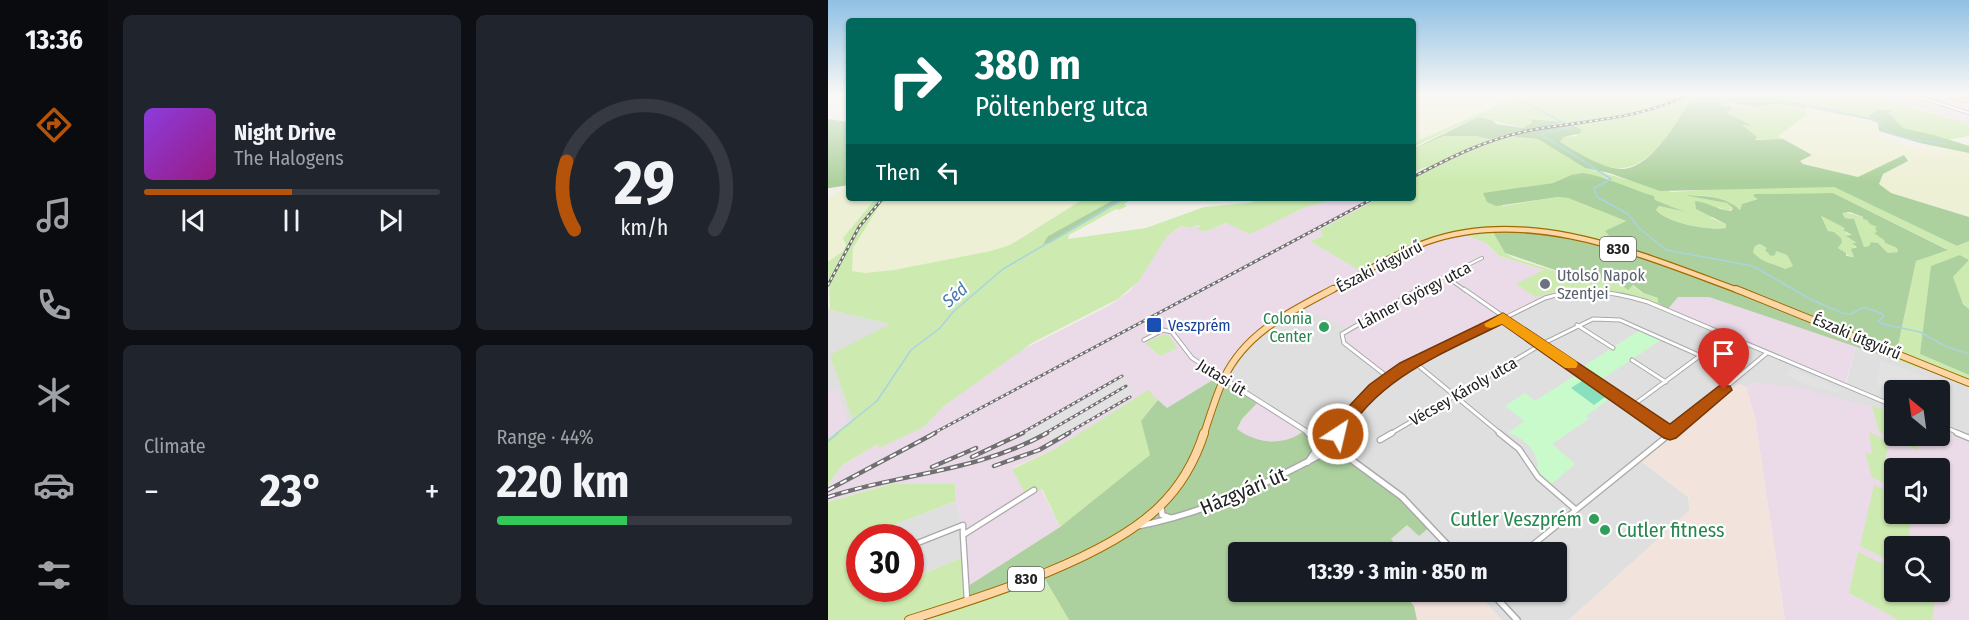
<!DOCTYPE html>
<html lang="en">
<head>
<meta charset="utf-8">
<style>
	:root { --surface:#171b24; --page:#20242c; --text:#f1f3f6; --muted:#9ea1a6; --line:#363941; --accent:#b45309 }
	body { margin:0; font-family:"Fira Sans Condensed",sans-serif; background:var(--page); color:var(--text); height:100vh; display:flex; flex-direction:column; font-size:22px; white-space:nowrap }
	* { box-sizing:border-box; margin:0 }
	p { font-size:20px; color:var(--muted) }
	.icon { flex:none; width:33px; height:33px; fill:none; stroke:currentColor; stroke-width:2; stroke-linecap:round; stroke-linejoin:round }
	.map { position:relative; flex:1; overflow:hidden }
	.drawer { display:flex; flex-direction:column; gap:15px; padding:15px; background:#0d0f14; width:720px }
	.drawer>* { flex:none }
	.hud { position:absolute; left:18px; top:18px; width:570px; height:183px; border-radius:6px; box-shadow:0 2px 4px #0004; background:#00695c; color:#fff; overflow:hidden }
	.needle { width:39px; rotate:331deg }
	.controls { position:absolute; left:1056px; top:380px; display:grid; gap:12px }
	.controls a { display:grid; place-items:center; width:66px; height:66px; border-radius:6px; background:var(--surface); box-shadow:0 2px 4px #0004; font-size:30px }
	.speed { position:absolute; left:18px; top:524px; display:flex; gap:12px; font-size:30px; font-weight:700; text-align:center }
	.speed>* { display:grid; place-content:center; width:78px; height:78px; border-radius:50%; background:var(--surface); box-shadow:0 2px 4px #0004; line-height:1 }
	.speed .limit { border:9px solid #d22; background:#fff; color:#111 }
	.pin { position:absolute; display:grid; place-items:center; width:51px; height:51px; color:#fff; margin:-62px -26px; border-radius:50% 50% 50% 0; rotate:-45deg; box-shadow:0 0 6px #0007 }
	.pin .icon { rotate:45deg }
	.me { position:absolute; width:66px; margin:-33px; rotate:35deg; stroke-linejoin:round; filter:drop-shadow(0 0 4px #0008) }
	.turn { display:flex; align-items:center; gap:21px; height:126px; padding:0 30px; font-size:27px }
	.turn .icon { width:78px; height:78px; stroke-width:2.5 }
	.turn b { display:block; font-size:42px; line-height:51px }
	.then { display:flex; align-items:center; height:57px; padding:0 30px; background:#0003; gap:12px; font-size:22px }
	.big { font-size:45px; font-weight:700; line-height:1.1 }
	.drawer .card { flex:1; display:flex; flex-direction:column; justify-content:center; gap:9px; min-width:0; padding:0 21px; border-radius:9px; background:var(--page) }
	.drawer .dial { align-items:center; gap:0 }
	.dial svg { height:156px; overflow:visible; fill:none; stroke:var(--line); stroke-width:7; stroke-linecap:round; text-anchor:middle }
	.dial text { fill:var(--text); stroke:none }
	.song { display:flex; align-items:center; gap:18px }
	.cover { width:72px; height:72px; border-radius:9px; background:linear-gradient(135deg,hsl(270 70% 55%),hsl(310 70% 35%)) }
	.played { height:6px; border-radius:3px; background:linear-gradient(90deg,var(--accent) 50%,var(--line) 50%) }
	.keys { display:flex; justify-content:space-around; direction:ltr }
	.heat { display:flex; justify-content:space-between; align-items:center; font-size:33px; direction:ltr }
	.charge { height:9px; border-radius:4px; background:linear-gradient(90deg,#34c759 44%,var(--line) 0) }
	.drawer .tiles { flex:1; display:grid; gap:15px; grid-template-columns:repeat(2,1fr) }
	.trip { position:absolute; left:400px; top:542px; width:339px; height:60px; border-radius:6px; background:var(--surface); box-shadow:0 2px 4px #0004; font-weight:700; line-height:60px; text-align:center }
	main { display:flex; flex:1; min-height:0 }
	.tabs { display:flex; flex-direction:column; width:108px; justify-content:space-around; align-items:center; background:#090b0e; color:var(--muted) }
	.tabs .icon { width:42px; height:42px }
	.tabs .on { color:var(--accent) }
	.tabs b { font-size:27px; color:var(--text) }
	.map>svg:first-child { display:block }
	.residential { fill:#e0dfdf }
	.industrial { fill:#ebdbe8; fill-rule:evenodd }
	.military { fill:#f3e3dd }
	.farmland { fill:#eef0d5 }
	.grass { fill:#cdebb0 }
	.forest { fill:#add19e; fill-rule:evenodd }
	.park { fill:#c8facc }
	.pitch { fill:#88e0be }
	.parking { fill:#e2e2e2 }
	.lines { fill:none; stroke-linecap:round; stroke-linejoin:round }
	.stream-far1 { stroke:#aad3df; stroke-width:1.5 }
	.stream { stroke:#aad3df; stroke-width:2 }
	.minor-far2-casing { stroke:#a9a9a9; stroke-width:4 }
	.minor-far1-casing { stroke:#a9a9a9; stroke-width:5 }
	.minor-casing { stroke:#a9a9a9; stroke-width:7 }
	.tertiary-far1-casing { stroke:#a9a9a9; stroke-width:6 }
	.tertiary-casing { stroke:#a9a9a9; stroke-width:8 }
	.primary-far3-casing { stroke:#a06b00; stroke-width:5 }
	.primary-far2-casing { stroke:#a06b00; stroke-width:7 }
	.primary-far1-casing { stroke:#a06b00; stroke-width:8 }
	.primary-casing { stroke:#a06b00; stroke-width:10 }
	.minor-far2 { stroke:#fff; stroke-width:2 }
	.minor-far1 { stroke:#fff; stroke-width:3 }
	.minor { stroke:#fff; stroke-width:4.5 }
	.tertiary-far1 { stroke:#fff; stroke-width:4 }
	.tertiary { stroke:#fff; stroke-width:5 }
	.primary-far3 { stroke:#fcd6a4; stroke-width:4 }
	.primary-far2 { stroke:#fcd6a4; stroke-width:4.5 }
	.primary-far1 { stroke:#fcd6a4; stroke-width:6 }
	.primary { stroke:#fcd6a4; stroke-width:8 }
	.rail-far1-casing { stroke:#707070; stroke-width:3 }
	.rail-casing { stroke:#707070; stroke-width:4.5 }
	.rail-far1 { stroke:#fff; stroke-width:1.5; stroke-dasharray:3; stroke-linecap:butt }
	.rail { stroke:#fff; stroke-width:2; stroke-dasharray:7; stroke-linecap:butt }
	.route { fill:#b45309; stroke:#753606; stroke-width:1.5 }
	.slow { fill:#f59e0b }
	.worship-dot { fill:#6b7280; stroke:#fff; stroke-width:2 }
	.transit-dot { fill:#1a4fb4; stroke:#fff; stroke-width:2 }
	.leisure-dot { fill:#2e9e5b; stroke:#fff; stroke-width:2 }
	.labels { text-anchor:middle; stroke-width:4.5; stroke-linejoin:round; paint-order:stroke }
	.shield { fill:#fff; stroke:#646464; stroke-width:1.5 }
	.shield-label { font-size:15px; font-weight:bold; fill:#222 }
	.street-label { font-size:16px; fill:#222; stroke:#fff }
	.worship-label { font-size:16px; fill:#5b616d; stroke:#fff; text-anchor:start }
	.leisure-label { font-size:16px; fill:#27864d; stroke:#fff; text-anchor:end }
	.transit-label { font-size:16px; fill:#164399; stroke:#fff; text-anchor:start }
	.water-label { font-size:18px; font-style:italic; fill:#4a7aab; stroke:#fff }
	.near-street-label { font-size:20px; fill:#222; stroke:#fff }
	.near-leisure-label { font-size:20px; fill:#27864d; stroke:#fff; text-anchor:end }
</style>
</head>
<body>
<main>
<nav class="tabs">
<b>13:36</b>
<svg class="icon on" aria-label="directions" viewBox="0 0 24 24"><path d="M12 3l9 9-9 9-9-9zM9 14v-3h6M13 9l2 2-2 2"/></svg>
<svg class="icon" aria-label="music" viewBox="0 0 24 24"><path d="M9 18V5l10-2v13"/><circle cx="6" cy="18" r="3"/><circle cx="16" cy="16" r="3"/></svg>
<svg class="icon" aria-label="phone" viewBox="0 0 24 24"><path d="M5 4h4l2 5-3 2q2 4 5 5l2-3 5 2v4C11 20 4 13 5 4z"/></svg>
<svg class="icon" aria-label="climate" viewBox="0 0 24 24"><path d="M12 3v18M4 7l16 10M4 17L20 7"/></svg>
<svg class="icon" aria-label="car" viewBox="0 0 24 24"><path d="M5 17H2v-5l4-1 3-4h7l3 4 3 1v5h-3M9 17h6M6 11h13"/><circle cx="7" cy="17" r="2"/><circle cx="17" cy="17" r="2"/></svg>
<svg class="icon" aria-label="filters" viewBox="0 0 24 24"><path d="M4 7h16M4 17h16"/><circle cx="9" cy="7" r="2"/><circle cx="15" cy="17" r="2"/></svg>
</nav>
<section class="drawer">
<div class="tiles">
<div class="card">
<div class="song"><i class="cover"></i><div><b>Night Drive</b><p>The Halogens</p></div></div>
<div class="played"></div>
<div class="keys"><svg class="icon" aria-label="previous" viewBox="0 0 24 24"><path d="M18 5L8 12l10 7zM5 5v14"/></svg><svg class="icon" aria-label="pause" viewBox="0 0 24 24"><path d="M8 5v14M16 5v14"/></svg><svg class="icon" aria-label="next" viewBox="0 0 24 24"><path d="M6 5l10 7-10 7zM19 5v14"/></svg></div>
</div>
<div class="card dial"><svg viewBox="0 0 100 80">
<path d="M14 69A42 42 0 1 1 86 69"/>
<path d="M14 69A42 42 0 0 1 10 34" stroke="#b45309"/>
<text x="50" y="56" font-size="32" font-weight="700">29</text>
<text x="50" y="72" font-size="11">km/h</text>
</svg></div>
<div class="card"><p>Climate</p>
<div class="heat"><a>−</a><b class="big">23°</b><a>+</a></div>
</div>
<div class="card"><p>Range · 44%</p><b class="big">220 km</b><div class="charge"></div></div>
</div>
</section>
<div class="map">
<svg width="1141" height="620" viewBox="0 0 1141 620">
	<rect width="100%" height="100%" fill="#f2efe9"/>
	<path class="residential" d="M1014,95H1100L1095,97L1099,98L1095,109Z
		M745,291H774L810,298L1018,384L1028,346L1090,368L1091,361L1141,383V441L1112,429V390H1066V413L926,383L918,387L911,384L814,462L860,497L862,510L741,620H589L573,591H729V552H570L571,550L563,539L579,525L603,526L478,464L397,379L399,373L430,333L474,307L522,329L560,377L724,295Z
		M0,307L2,310L63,324L25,420L0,438Z
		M128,501L134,526L135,557L83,579L82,537H46L47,532Z"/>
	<path class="industrial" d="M1100,95H1121L1141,102V125L1095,109L1099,99L1093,97Z
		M512,198H551L492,230L495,236L482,241L583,248L632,233L658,243L671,256L748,280V287L745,291L724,295L560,377L516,343L514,336L521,329L474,308L438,327L415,348L397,379L383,381L339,409L225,450L184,468L213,489L232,527L137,588L134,526L128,501L127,484H63L0,502V485L14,465L50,444L51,447L96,427L116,406L190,352L282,305L302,291L339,236L353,226L364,228L368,225L379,231L398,223L459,216L478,207Z
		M850,297H881L1028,346L1017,385L840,309Z
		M926,383L967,387L1066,413V435H1112V429L1141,441V620H957L927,418L918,387ZM1066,468H1112V513H1066ZM1066,546H1112V591H1066Z
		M9,389L20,422L0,437V390Z
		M432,400L477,430L466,439L447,442L422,439L409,429L414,419Z"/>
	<path class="military" d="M911,384L918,387L927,418L957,620H741L862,510L860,497L814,462Z
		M535,591H648L674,620H513Z"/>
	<path class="farmland" d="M585,95H720L700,99L691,96L585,143Z
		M980,108L1043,120L1050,123L1053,138L1097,150H1124L1141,153V217L1063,193L1053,188L1051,184L1054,173L1080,161L1030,177L972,162L983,154L949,136L978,117L977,109Z
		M21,186V198H257L189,240L183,245L181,250L86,267L0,279V199Z"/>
	<path class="grass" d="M720,95H865C851,121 821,173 787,168C767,165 748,152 731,142L736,137L748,136L753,129L741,125L701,130L738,123C734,121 710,119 703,119L704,123L695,128L650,117L585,147V143L691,96L700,99Z
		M968,95C1030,95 1083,104 1141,125V136L1118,140L1141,146L1106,135L1075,128L1061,113L1063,112L1044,113L1045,116C1026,119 997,108 977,106L979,105L955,99Z
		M896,103L915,107H928L942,104L976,107L980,108L977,109L979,115L950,136L955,139H925H928L913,125L925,126L898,112L905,108L895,105Z
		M695,131L692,138L710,139L757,168L844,192L926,187H1006L1129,246L1141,241V309C1132,302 1125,288 1125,277L1141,260L1132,255L1092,354L1141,375V383L1091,362L1090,368L1067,360L1088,261L1119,249L1005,193L927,194L930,199L914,204L912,210C897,195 874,195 855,195L899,203L905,208L898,212L891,207L883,218L898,224V228C881,231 840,223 828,210L831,206L856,212L827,200L826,196L804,190L778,178L743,175L725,183L663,193L675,206L730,197L740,198L798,221L778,231L782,237L780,242L771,246L666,232L677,253L686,258L756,280L788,277L793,282H797L799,284L796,285H804L814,293L830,298V303L838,309L790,293L745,291L747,287L707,297L688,284L716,270L671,256L658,243L632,233L608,238L536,273L482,241L495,236L492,230L551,198H585V179L603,169L597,167L585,173V149L616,136H647L662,139Z
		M48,198H53L54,201L25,248L24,271L37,273L66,270L163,251L182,245L257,198H289L220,236L215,244L222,243L299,198H305L296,204L299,206L291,210L288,209L241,235L240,239L318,228L376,207L421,203L434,198H512L478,207L422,234L398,223L379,231L368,230L372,226L368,225L364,228L353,226L339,236L311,281L290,299L204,343L116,406L96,427L51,448L50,444L14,465L0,485V438L25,420L2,355L62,324L2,310L0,262L15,251L18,245L15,238Z
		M1013,212C1034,215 1050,221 1057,243L1069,248L1070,252L1060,253L1050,243L1043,242L1041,246L1036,247L1023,218H1017Z
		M992,216L1016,227L1018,233L1026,236L1029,244L1024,250L1026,257L1018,255L1019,254L1010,248Z
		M933,244L946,252L948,251L959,255L965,266L957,269C945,263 934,263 925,252L927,246Z
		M336,334L341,336L349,348L332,356L317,343Z
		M320,390L330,400L313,421L323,455L232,527L214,489L199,497L184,469L225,450Z
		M1044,406L1066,413V435H1093L1089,450L1051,432Z
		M1041,432L1062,442L1057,458L1079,468H1066V488L1044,477L1037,453L1044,454Z
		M63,484H127L128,501L47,532L46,537H32V588H42L41,596L61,588H82L83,579L135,557L138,600L214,574L241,620H0V502Z
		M1046,485L1066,494V513H1084L1079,546H1066V563L1032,546Z
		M1030,552L1066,569V591H1108L1104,620H1071L1021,593Z"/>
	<path class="forest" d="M865,95H968V98L957,99L980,107L1033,117H1041C1043,111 1054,108 1063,111L1061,113L1075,128L1106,135L1141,146V153L1092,143L1051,131L1050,123L1043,120L976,107L944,104L928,107L901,103L894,104L905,108L899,112L901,114L925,126L914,125L929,137L927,140L955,139L984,155L972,161L975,164L1030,177L1076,155L1080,161L1055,174L1051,184L1063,193L1141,217V241L1129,246L1006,187L832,191L781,173L757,168L710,139L688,137V134L695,131L662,139L647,136H616L585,149L650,117L664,120L668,124L695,128L704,123L703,119L738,122L702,130L744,125L753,129V133L736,137L732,142C748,152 777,170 796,169C825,166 852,118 865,95Z
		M0,119L21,122V185L2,188H0Z
		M755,173C780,177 802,189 826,196L827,200L857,212L831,206L828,210C839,223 881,231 898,228V224L868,209L867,201C880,202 891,211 903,211L905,208L899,203L855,195C875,196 897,195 912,210L914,204L930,199L925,196L927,194L1005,193L1120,250L1088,261L1067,360L881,297H850L840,309L830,303V298L815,293L805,285L800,290L795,286L798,284L797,282H793L788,277L756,280L677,253L665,232H708L771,246L780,242L782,237L777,231L798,221L740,198L730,197L668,206L659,202L655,193L725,183L743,175ZM1022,212L1035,217V219L1039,220L1042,224L1049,227L1047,228L1049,232L1046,233L1056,240L1057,243L1069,248L1070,252L1060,253L1050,243L1043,242L1041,246L1036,247L1026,219L1017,218L1014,213ZM993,216L1015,227L1017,229L1015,230L1024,235L1018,236L1029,243H1024L1029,247L1023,249L1026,257L1018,256V253L1010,248L1014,242L1013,238L1006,232L1000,231ZM932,244L939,248L937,250L943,256L947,255L948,251L959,255L965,266L957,269C945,263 934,263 925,252L927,246Z
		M289,198H299L222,243L215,244L220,236Z
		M1132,255L1141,260L1125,277L1135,304L1141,309V375L1092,354L1103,266Z
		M391,379H397L432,400L414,419L409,429C429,444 456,447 477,430L490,444L480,461L503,452C542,468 574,496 603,526L591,536L579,525L563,539L572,550L570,552H411V591H573L586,606L589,620H241L214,574L138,600L137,588L232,527L322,455L313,421L330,400L339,408L383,381Z"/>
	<path class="park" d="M812,330L833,340L771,381L753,368Z
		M751,373L784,397L758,416L761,419L724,444L747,464L721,486L706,470L710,466C708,450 696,437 680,433L696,421L677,406L697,393L707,401Z"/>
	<path class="pitch" d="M754,381L777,397L766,405L743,388Z"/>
	<path class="parking" d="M1052,360L1103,379L1102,390L1066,391L1049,385Z
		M962,368L1004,386L1013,390L1011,393L982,386L958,375Z
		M294,378L300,383L199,441L194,435Z
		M302,386L308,391L224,441L219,435Z"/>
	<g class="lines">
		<path class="stream-far1" d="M682,95L738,124
			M953,100L1045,119C1053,122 1054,127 1060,131C1074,140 1100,141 1117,144
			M740,125L742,127L713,134L783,179L766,188L769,197L800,214L811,228L838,250L925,266L982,299L1014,313L1023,314L1036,307L1055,314L1056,316L1050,321L1055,324L1092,332L1117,346L1141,354
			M8,434L49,401L83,350L112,328L125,312L175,269L297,198"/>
		<path class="stream" d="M0,441L10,433"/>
		<g class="minor-far2-casing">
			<path id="minor-far2" d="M1085,95L1141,113
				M617,276L638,291
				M588,291L654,258
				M751,291H772"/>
		</g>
		<g class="minor-far1-casing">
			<path id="minor-far1" d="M636,289L842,433
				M749,325L785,348
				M316,340L335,330L344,332L364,358L395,378
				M804,360L838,382
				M586,362L673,434
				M561,378L516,343L514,334L591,289
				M804,406L896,338
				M1112,425L1133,434
				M503,434L547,389L578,367L717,298C754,287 784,291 820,302L1066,406
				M510,434L513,426
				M562,434L714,344L765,319L792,320L873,356
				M841,434L939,353"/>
		</g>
		<g class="minor-casing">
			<path id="minor" d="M671,433L691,449L710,477L748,510
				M1129,433L1141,438
				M500,437L504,433
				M552,440L564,433
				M507,441L510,433
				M82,546L135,525V535
				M696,552L843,433
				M139,600L135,535L206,490"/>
		</g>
		<g class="tertiary-far1-casing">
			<path id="tertiary-far1" d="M396,379L478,431L488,434
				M478,431L481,434"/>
		</g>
		<g class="tertiary-casing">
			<path id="tertiary" d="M480,433L490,443
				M484,433L506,440L509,444L505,450L498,452L491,449L490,443L496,438
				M509,445L521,458L574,497L626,552
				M503,451L520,458
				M480,462L490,447
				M333,506L334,515L343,518
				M310,526C378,513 438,484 498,452
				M662,591L689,620"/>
		</g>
		<g class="primary-far3-casing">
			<path id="primary-far3" d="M1121,95L1141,101"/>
		</g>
		<g class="primary-far2-casing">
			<path id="primary-far2" d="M502,291C534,274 565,254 599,242C702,205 816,256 912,291"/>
		</g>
		<g class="primary-far1-casing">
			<path id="primary-far1" d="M908,289L1141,383
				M376,434C382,415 388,396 396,378C418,332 462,312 505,289"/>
		</g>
		<g class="primary-casing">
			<path id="primary" d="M81,620C154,597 277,560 331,507C353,486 367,461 376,433"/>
		</g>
		<use href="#minor-far2" class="minor-far2"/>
		<use href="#minor-far1" class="minor-far1"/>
		<use href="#minor" class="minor"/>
		<use href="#tertiary-far1" class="tertiary-far1"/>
		<use href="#tertiary" class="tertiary"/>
		<use href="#primary-far3" class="primary-far3"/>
		<use href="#primary-far2" class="primary-far2"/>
		<use href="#primary-far1" class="primary-far1"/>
		<use href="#primary" class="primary"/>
		<g class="rail-far1-casing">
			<path id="rail-far1" d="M585,177C623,157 661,138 704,130C757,120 810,120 859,95
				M0,285L31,227L55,198
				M104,434L546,198
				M192,434L294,376
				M216,434L298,386
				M238,434L302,397"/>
		</g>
		<g class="rail-casing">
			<path id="rail" d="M144,457L195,433
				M166,466L211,450L241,433
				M104,467L148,448
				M0,490L107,433
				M0,497C74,473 149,472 219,433"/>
		</g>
		<use href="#rail-far1" class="rail-far1"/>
		<use href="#rail" class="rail"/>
	</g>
	<linearGradient id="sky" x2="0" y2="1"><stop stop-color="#8fc0e4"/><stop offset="0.52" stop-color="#f9f8f5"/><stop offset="1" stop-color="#f9f8f5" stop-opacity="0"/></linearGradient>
	<rect width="1141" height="182" fill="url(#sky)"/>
	<path class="route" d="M675,313L842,424L891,386H902L904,390L848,438L842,440L836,438L674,324C616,353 549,378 516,438L510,440L504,438L502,434L508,420L541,385L556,374L572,363Z"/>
	<path class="slow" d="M675,313L748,361L750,364L748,368H737L674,324L663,328L658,327L656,324Z"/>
	<circle class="worship-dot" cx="717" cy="284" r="6"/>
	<rect class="transit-dot" x="318" y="317" width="16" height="16" rx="3"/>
	<g class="leisure-dot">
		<circle cx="496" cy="327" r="6"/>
		<circle cx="766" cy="519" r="6"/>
		<circle cx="777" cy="530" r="6"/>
	</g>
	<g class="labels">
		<g class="shield">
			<rect x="772" y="237" width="36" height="24" rx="4.5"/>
			<rect x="180" y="567" width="36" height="24" rx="4.5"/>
		</g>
		<g class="shield-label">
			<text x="790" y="254">830</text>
			<text x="198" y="584">830</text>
		</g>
		<g class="street-label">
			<text transform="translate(551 266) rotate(-27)" y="6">Északi útgyűrű</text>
			<text transform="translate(586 295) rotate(-28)" y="6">Láhner György utca</text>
			<text transform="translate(1029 336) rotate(23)" y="6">Északi útgyűrű</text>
			<text transform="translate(394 377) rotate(32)" y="6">Jutasi út</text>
			<text transform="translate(635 391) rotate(-30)" y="6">Vécsey Károly utca</text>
		</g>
		<g class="worship-label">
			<text x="729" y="281">Utolsó Napok<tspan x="729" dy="18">Szentjei</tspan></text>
		</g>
		<g class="leisure-label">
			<text x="484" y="324">Colonia<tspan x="484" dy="18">Center</tspan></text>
		</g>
		<g class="transit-label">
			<text x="340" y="331">Veszprém</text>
		</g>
		<g class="water-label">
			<text transform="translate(127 295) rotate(-41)" y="6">Séd</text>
		</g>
		<g class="near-street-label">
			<text transform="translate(415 491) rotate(-23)" y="7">Házgyári út</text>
		</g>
		<g class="near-leisure-label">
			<text x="754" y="526">Cutler Veszprém</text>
			<text x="789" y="537" text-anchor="start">Cutler fitness</text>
		</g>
	</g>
</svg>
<div class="controls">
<a><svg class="needle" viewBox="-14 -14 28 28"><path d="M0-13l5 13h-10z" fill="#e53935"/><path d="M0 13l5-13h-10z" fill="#9ea1a6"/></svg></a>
<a><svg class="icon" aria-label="sound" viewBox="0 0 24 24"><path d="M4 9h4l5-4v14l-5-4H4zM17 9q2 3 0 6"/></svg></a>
<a><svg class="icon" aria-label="search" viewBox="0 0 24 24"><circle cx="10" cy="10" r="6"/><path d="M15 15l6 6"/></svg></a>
</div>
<div class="speed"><div class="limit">30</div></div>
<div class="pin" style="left:896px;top:390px;background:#d93025"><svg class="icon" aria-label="arrive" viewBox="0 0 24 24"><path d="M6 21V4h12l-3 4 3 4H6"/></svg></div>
<svg class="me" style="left:510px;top:434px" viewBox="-20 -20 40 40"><circle r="17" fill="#b45309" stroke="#fff" stroke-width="3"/><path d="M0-11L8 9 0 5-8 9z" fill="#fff"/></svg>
<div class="trip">13:39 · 3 min · 850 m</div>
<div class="hud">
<div class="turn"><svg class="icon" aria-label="right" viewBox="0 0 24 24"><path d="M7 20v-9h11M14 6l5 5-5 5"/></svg><div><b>380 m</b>Pöltenberg utca</div></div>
<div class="then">Then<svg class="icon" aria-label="left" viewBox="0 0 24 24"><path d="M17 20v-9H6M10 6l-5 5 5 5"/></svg></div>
</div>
</div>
</main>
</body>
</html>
